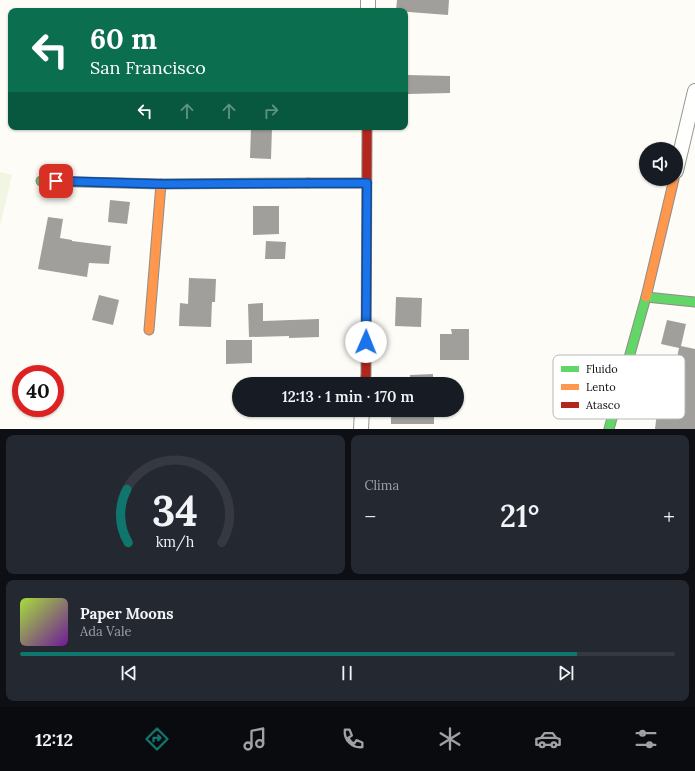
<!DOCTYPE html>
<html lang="es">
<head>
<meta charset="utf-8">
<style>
	:root { --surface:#171b24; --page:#242831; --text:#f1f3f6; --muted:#9ea1a6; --line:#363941; --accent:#0f766e }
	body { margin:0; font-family:Lora,serif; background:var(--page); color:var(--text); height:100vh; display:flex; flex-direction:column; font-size:15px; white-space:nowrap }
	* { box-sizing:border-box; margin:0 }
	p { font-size:13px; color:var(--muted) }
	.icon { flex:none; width:22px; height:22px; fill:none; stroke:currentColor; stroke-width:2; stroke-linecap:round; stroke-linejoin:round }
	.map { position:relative; height:429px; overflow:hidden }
	.side { display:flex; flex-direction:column; gap:6px; padding:6px; background:#0d0f14; flex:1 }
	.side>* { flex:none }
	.hud { position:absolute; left:8px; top:8px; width:400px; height:122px; border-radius:8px; box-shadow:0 1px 3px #0004; background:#0b6e4f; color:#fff; overflow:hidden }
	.controls { position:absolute; left:639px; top:142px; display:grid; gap:8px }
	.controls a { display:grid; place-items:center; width:44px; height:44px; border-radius:50%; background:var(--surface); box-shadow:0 1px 3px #0004; font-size:20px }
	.speed { position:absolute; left:12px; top:365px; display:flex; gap:8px; font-size:20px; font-weight:700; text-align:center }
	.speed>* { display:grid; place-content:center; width:52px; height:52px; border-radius:50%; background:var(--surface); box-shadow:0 1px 3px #0004; line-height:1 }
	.speed .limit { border:6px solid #d22; background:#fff; color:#111 }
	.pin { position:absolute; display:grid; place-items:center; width:34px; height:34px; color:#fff; margin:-17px; border-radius:8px; box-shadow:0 2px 6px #0006 }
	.me { position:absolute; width:44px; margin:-22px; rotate:1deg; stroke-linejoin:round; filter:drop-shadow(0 0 3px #0008) }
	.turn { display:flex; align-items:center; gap:14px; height:84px; padding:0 16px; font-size:18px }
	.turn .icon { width:52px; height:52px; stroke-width:2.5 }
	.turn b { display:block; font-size:28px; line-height:34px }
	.lanes { display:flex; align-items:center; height:38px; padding:0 16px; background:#0003; justify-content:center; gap:20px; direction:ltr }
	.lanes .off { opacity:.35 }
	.big { font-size:30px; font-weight:600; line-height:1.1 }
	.side .widget { flex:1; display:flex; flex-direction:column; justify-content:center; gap:6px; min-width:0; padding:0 14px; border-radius:8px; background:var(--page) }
	.side .dial { align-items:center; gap:0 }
	.dial svg { height:104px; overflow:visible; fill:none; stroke:var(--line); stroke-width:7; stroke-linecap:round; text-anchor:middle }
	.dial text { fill:var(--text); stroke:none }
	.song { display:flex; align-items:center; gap:12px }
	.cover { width:48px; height:48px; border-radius:6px; background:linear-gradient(135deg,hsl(80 70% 55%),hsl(280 70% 35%)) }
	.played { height:4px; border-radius:2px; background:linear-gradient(90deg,var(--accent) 85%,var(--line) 85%) }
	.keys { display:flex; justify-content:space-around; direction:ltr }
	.heat { display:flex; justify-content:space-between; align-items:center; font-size:22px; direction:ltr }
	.side .tiles { flex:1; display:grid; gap:6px; grid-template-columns:1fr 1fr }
	.widget:last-child { grid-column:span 2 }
	.trip { position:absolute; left:232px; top:377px; width:232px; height:40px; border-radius:20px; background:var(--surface); box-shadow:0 1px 3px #0004; font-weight:600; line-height:40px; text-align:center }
	.dock { display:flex; height:64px; justify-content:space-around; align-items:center; background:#090b0e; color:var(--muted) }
	.dock .icon { width:28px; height:28px }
	.dock .active { color:var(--accent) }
	.dock b { font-size:18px; color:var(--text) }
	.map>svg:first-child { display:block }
	.pitch { fill:#f0f6e1 }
	.building { fill:#a19f9c }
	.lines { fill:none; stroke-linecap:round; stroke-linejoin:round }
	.street-casing { stroke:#979795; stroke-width:16 }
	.fast-casing { stroke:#8e8d8b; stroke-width:11 }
	.slow-casing { stroke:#8e8d8b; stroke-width:11 }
	.jam-casing { stroke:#8e8d8b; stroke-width:11 }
	.street { stroke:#fffffe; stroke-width:14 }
	.fast { stroke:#63d668; stroke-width:9 }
	.slow { stroke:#ff974d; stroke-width:9 }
	.jam { stroke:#b3261e; stroke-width:9 }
	.route-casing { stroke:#114b97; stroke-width:10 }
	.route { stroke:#1a73e8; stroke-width:7 }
	.key { fill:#fff; stroke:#b8b8b8; stroke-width:1 }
	.key-label { font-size:11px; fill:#111 }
</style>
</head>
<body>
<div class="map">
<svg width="695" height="429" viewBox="0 0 695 429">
	<rect width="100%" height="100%" fill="#fdfcf7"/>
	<path class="pitch" d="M0,172L12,175L0,226Z"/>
	<path class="building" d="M397,0H449L448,15L396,11Z
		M408,75L450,76V93L408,94Z
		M251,127H272L271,159L250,158Z
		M110,200L130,202L127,224L108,222Z
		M253,206H279V234L253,235Z
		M48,217L63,219L60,238L72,240V241L111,246L109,264L89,263L87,277L38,269Z
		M266,241L286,242L285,259H265Z
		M189,278L216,279L215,302H212L211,327L179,326L180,303L188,304Z
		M99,295L119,300L113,325L92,320Z
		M396,297L422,298L421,327L395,326Z
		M263,303V321L319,319V337L289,338V336L249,337L248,304Z
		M667,320L686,324L681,346L695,349V429H655L660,389L670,390L679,348L661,344Z
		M451,329H469V360H440V334H452Z
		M226,340H252V363L226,364Z
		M433,374V384H410V375Z
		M391,410H434V424H391Z"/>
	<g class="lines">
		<g class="street-casing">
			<path id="street" d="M368,11V0
				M676,171L695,91
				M361,429L362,410"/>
		</g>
		<g class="fast-casing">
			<path id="fast" d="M41,181L161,184L308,183
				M609,429L646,297L695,302"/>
		</g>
		<g class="slow-casing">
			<path id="slow" d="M646,297L674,179
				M149,330L161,184"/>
		</g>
		<g class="jam-casing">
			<path id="jam" d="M308,183H367
				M365,384L366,374L367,127"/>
		</g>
		<use href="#street" class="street"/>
		<use href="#fast" class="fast"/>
		<use href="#slow" class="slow"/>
		<use href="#jam" class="jam"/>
	</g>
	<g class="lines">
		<g class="route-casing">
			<path id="route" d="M56,181L161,184L367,183L366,342"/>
		</g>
		<use href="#route" class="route"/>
	</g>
	<rect x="553" y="355" width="132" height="64" rx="6" class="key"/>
	<rect x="561" y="366" width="18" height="6" fill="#63d668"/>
	<rect x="561" y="384" width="18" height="6" fill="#ff974d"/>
	<rect x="561" y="402" width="18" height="6" fill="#b3261e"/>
	<g class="key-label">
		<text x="586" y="373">Fluido</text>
		<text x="586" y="391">Lento</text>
		<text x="586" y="409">Atasco</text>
	</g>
</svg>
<div class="controls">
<a><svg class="icon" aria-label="sound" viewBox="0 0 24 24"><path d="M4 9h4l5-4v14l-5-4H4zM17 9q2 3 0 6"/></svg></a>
</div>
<div class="speed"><div class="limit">40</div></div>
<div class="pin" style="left:56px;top:181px;background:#d93025"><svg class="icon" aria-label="arrive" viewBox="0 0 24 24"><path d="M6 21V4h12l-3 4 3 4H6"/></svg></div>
<svg class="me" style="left:366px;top:342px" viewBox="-20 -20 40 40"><circle r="19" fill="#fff"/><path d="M0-13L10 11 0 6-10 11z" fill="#1a73e8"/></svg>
<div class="trip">12:13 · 1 min · 170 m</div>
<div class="hud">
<div class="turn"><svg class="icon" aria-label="left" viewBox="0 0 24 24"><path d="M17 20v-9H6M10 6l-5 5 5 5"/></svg><div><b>60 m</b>San Francisco</div></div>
<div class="lanes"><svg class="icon" aria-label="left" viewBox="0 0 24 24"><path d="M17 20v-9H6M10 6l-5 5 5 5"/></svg><svg class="icon off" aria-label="ahead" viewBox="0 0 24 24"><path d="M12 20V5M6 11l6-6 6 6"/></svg><svg class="icon off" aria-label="ahead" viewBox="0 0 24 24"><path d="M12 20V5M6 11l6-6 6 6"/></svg><svg class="icon off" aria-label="right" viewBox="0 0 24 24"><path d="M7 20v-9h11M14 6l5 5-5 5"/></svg></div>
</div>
</div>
<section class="side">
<div class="tiles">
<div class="widget dial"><svg viewBox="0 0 100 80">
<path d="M14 69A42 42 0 1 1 86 69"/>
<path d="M14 69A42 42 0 0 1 13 28" stroke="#0f766e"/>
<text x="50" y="56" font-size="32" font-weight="700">34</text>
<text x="50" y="72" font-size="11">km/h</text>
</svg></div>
<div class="widget"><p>Clima</p>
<div class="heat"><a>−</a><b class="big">21°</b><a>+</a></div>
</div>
<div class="widget">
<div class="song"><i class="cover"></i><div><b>Paper Moons</b><p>Ada Vale</p></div></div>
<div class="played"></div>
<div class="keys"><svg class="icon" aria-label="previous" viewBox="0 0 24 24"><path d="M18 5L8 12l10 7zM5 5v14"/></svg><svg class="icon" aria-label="pause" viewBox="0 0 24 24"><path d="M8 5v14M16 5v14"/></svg><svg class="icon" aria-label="next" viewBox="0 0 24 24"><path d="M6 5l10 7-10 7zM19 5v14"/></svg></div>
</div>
</div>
</section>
<nav class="dock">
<b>12:12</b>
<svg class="icon active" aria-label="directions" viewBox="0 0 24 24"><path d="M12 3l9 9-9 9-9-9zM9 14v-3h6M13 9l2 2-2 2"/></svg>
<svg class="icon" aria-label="music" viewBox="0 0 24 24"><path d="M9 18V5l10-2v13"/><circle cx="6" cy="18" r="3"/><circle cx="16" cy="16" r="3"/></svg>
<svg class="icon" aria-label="phone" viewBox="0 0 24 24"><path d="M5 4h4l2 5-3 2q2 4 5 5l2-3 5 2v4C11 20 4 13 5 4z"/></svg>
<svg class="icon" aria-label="climate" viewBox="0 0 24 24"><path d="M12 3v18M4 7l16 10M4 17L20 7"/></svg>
<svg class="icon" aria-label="car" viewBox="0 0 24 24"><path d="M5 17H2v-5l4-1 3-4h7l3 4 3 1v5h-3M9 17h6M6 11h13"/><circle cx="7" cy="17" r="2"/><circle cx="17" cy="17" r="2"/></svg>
<svg class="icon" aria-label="filters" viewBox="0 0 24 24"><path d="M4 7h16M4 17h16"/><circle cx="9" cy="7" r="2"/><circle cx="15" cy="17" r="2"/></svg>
</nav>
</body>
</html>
